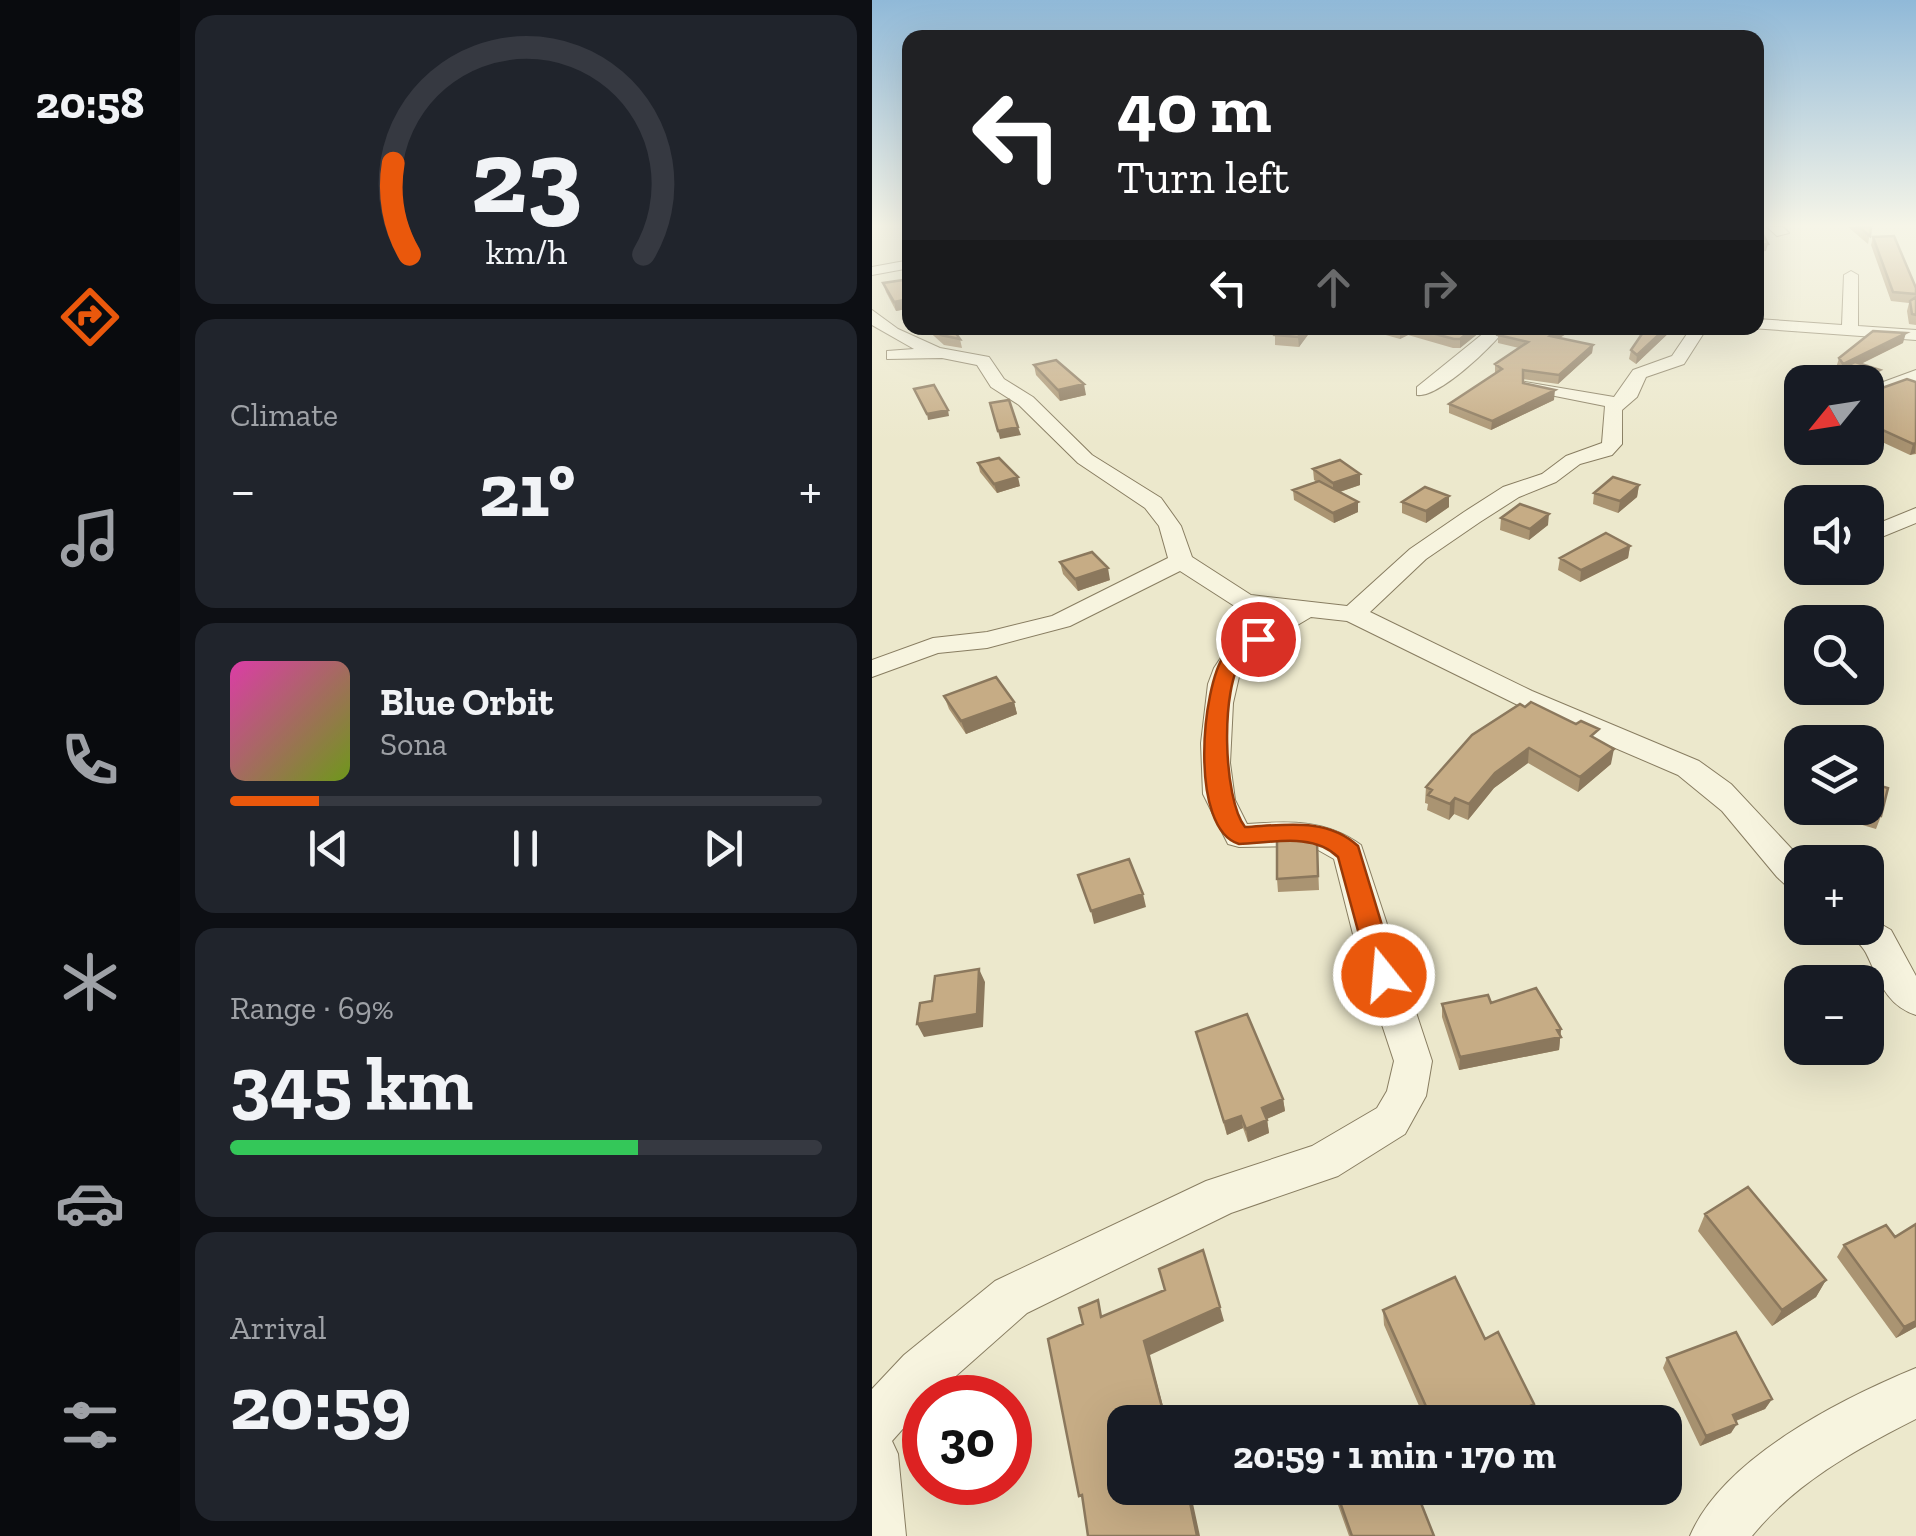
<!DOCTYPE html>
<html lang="en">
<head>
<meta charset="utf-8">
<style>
	:root { --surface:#171b24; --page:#20242c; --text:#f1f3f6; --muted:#9ea1a6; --line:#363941; --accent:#ea580c }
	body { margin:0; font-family:"Zilla Slab",serif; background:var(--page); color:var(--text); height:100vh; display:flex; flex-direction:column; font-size:38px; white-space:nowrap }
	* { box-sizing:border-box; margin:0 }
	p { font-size:32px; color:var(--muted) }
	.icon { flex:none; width:55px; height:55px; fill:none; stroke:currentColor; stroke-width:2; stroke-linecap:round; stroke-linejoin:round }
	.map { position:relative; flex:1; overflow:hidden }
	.side { display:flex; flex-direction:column; gap:15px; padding:15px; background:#0d0f14; width:692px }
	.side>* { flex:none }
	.guide { position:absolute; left:30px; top:30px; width:862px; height:305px; border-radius:20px; box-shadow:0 10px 40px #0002; background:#202124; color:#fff; overflow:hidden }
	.needle { width:65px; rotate:240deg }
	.tools { position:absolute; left:912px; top:365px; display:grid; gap:20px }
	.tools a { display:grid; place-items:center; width:100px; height:100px; border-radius:20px; background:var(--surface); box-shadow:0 10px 40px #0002; font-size:50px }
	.speed { position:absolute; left:30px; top:1375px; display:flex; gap:20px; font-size:50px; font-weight:700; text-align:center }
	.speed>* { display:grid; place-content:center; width:130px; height:130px; border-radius:50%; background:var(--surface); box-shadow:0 10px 40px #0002; line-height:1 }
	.speed .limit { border:15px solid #d22; background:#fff; color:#111 }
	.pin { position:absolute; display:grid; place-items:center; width:85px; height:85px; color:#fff; margin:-42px; border:5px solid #fff; border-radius:50%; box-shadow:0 2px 10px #0007 }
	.me { position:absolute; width:110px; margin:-55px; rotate:343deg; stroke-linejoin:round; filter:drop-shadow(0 0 8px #0008) }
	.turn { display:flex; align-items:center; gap:35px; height:210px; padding:0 50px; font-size:45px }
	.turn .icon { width:130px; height:130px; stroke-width:2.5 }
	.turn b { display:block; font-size:70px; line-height:85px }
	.lanes { display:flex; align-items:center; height:95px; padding:0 50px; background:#0003; justify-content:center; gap:50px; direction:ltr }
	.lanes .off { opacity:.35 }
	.big { font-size:75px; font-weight:700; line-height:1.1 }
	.side .card { flex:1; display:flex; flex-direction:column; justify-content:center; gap:15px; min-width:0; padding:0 35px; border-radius:20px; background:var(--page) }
	.side .dial { align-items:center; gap:0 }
	.dial svg { height:260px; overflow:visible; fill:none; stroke:var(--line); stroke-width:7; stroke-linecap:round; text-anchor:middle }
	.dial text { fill:var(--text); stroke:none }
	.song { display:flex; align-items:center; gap:30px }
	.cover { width:120px; height:120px; border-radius:15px; background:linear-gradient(135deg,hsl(320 70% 55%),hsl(80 70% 35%)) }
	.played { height:10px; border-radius:5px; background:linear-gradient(90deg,var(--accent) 15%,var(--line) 15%) }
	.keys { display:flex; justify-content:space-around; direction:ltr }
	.heat { display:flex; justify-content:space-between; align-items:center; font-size:55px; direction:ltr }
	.charge { height:15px; border-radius:8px; background:linear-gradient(90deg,#34c759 69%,var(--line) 0) }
	.trip { position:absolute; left:235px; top:1405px; width:575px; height:100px; border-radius:20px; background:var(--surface); box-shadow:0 10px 40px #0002; font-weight:700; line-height:100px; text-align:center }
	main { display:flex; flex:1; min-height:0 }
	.menu { display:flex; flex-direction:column; width:180px; justify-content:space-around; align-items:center; background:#090b0e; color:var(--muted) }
	.menu .icon { width:70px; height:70px }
	.menu .on { color:var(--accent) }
	.menu b { font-size:45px; color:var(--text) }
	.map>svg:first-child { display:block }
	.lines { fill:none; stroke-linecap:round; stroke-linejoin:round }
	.minor-casing { stroke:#887d61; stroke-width:2 }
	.minor { fill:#f7f4df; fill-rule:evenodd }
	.wall { fill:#aa9472 }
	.shaded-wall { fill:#8b785d }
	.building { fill:#c6ac85; stroke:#8b785d; stroke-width:2.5 }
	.route { fill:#ea580c; stroke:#983908; stroke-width:2.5 }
</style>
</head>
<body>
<main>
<nav class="menu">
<b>20:58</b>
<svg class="icon on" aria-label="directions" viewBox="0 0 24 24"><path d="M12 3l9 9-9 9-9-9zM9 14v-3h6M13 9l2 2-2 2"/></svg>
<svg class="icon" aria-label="music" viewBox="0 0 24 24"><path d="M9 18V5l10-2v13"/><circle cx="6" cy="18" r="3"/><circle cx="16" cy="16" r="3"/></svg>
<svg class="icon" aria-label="phone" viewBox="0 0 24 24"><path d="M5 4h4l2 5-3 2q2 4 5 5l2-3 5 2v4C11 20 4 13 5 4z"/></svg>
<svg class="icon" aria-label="climate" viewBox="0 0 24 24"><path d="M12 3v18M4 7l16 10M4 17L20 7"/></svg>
<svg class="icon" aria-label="car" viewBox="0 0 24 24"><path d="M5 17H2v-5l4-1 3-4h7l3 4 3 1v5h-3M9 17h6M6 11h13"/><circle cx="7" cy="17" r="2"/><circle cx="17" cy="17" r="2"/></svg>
<svg class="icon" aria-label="filters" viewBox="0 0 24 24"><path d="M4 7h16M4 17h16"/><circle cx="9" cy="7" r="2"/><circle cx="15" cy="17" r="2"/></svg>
</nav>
<section class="side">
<div class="card dial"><svg viewBox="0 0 100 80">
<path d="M14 69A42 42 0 1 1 86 69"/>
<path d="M14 69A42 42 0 0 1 9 41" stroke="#ea580c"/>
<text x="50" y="56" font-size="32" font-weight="700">23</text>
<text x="50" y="72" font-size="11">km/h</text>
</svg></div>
<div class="card"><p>Climate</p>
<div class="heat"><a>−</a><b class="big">21°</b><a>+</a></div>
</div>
<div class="card">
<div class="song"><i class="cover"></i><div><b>Blue Orbit</b><p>Sona</p></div></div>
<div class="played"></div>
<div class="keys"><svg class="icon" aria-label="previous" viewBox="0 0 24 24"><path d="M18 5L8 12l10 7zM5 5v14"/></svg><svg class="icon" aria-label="pause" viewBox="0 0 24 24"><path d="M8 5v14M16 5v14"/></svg><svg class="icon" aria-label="next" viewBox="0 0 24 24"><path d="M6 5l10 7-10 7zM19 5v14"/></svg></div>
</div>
<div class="card"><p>Range · 69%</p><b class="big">345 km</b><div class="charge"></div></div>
<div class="card"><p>Arrival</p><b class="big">20:59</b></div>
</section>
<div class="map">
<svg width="1044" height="1536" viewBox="0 0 1044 1536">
	<rect width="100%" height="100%" fill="#ece8cc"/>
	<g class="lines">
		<g class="minor-casing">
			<path id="minor" d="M895,227H911L917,233L905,236Z
				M38,260V268L0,275V267Z
				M979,271L986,275V326L1044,330V340L879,328H885V319L970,325L972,275Z
				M0,310L26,329L68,348L117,357L132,379L161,397L220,455L289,498L309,526L320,557L379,595L475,606L538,549L592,512L631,487L670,474L694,456L730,443L733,406L653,390V382L742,397L761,370L800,356L819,328H835L812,364L774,377L765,397L750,410V444L740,455L708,464L684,482L647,497L608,522L554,559L498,612L660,691L827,761L859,784L932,862L930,892L918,889L905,877L850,811L806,775L664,714L475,621L439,617L385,649L369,668L361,703L358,763L363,800L375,824C416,821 454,819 489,845L560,1061L554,1096L533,1134L466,1176L359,1213L155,1313L59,1398H52V1405L20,1441L26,1454L34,1536H0V1389L32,1355L123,1281L334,1181L440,1146L505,1108L515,1091L522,1061L484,946L462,859L439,846L367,847L356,844L331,794L329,743L336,684L342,668L358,644L408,613L364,607L308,571L198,626L115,648L66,653L0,677V660L61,638L115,632L180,616L296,558L287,526L273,508L206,463L147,405L119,387L105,365L70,358L15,359V351L42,349L0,325Z
				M618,328H634C621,346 567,398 545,395V387Z
				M1044,370V381L995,400V388Z
				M1044,508V523L995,543V528Z
				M995,916L1019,930L1044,976V1015C1013,1005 1007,979 994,953C989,943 979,938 974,928H995Z
				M1044,1368V1419C983,1450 923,1483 880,1536H818C851,1458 969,1399 1044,1368Z"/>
		</g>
		<use href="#minor" class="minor"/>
	</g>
	<path class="wall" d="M976,227H999L996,244Z
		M1001,237L1044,288V325L1037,324L1035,311L1037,303L1019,301L999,245Z
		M38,279V313L34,309L24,311L14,292L11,283Z
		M53,328H80L88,339L90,348L72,345Z
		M441,328L427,347L403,345V335Z
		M489,328H613L588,348H581L536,335L528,339Z
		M774,328H802L764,364L757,359L759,350Z
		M694,334L688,338L721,345L720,353L686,384L651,379V383L682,400L619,430L577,413V404L623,374V364L647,348L626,343V335Z
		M1031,343L989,364L1004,381L996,384V393L1044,382V454L1038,455L995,435V382L966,370L964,368L967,358Z
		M162,365L214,395L188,401L164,375Z
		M930,387V400L926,399Z
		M106,463L148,486L125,493L108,472Z
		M441,469L488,485L468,492L486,512L462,523L422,500L421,490L445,482L442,480Z
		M767,485L765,497L746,513L721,504L722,493Z
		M577,496V507L554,523L530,513V502Z
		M629,518L676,525L657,540L628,530Z
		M758,546L756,558L708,582L686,570L688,558Z
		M188,562L238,580L206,591L191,574Z
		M72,696L142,702L145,714L94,734L77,709Z
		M653,707L725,740L739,764L706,792L656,763L622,788L596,820L582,814L577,820L555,810L556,804L553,803L554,787Z
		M963,808H995L1009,816L1004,829L960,816Z
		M445,841L447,890L406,892L405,879Z
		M619,1003L689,1029L687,1050L587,1070L570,1017V1004Z
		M324,1032L411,1099L413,1111L395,1119L397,1133L376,1142L371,1128L355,1135Z
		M833,1214L954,1280L944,1297L900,1326L826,1231Z
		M1044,1224V1327L1024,1338L965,1257L972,1245L1023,1237Z
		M511,1310L613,1339L658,1417L648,1422H554L512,1325Z
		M795,1358L900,1399L893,1409L864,1421L859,1433L828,1446L791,1368Z
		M460,1488H543L562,1536H477Z"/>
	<path class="shaded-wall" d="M896,244L894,251L885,252V245Z
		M31,300L34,309L24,311L22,302Z
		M433,328H441L427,347L426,337Z
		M534,328H536V335L528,339V330Z
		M602,328H613L588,348V339Z
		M691,328H694V334L677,344L678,336Z
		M794,328H802L764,364L765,355Z
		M1034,333L1031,343L968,374L971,364Z
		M721,345L720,353L686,384L687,375Z
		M1008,370L1004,381L995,385V376Z
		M212,384L214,395L188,401L186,390Z
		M683,390L682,400L619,430L620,421Z
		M76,410L77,416L56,420L55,414Z
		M146,427L149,435L128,439L126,431Z
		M1044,443L1043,453L1038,455L1041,444Z
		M488,474V485L461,494V483Z
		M146,477L148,486L125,493L122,484Z
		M767,485L765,497L746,513L748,501Z
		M577,496V507L554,523V511Z
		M486,502V512L462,523L461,513Z
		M677,514L676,525L657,540L658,529Z
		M758,546L756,558L708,582L709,570Z
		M236,568L238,580L206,591L203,579Z
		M142,702L145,714L94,734L89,721Z
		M657,748L656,763L622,788L596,820L597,804L623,773Z
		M742,749L739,764L706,792L708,777Z
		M583,798L582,814L577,820L578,804Z
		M271,894L274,907L222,924L219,911Z
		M107,969L113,982L111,1027L52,1037L45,1024Z
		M689,1029L687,1050L587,1070L588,1057Z
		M411,1099L413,1111L392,1120L390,1108Z
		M369,1116L371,1128L355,1135L352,1122Z
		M395,1120L397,1133L376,1142L374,1129Z
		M954,1280L944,1297L900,1326L910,1310Z
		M348,1307L352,1321L278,1355L295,1422H294L272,1341Z
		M1044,1321V1327L1024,1338L1032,1327Z
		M900,1399L893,1409L855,1424L861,1415Z
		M662,1404L658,1417L648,1422H626Z
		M865,1424L859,1433L828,1446L834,1436Z
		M315,1488L320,1499L328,1536H325Z"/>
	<path class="building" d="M885,227H887L896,244L885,245Z
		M987,227H999L998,236Z
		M1022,236L1044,288V294L1021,292L1001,237Z
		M38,279V306L31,300L22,302L11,283Z
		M1044,297V315L1040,314L1038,301Z
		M61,328H80L88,339L69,335Z
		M409,328H433L426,337L403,335Z
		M541,328H602L588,339H582Z
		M633,328H691L678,336L721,345L687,375L651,370V383L683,390L620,421L577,404L630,369L623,364L656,342L626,335Z
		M774,328H794L765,355L759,350Z
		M1001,331L1034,333L971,364L967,358Z
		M184,360L212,384L186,390L162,365Z
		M983,362L1008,370L995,376L996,393L1035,379L1044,382V443L1041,444L995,423V382H940Z
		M62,385L76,410L55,414L42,389Z
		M137,400L146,427L126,431L118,403Z
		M127,458L146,477L122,484L106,463Z
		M468,460L488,474L461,483L441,469Z
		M741,477L767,485L748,501L722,493Z
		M447,481L486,502L461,513L421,490Z
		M553,487L577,496L554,511L530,502Z
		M965,498L977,502H957Z
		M648,504L677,514L658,529L629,518Z
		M734,533L758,546L709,570L688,558Z
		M220,552L236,568L203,579L188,562Z
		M124,677L142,702L89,721L72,696Z
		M659,702L704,724L709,721L727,729L719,736L742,749L708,777L657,748L623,773L597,804L583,798L578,804L556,795L560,790L554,787L600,735L648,704L653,707Z
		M995,782L1016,788L1009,816L980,808H995Z
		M439,838L445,841L446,876L405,879V840Z
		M257,859L271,894L219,911L206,875Z
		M107,969L105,1014L45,1024L48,1003L60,1001L63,976Z
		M664,988L689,1029L685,1030L689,1037L588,1057L570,1004L616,995L619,1003Z
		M375,1014L411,1099L390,1108L395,1120L374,1129L369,1116L352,1122L324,1032Z
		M876,1187L954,1280L910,1310L833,1214Z
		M1044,1224V1321L1032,1327L972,1245L1014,1225L1023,1237Z
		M331,1250L348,1307L272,1341L294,1422H252V1488H305L306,1491L315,1488L325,1536H216L210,1495L207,1496L176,1339L211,1324L207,1308L226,1300L229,1317L293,1290L287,1269Z
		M583,1277L613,1339L626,1332L662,1404L626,1422H561L511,1310Z
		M864,1332L900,1399L861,1415L865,1424L834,1436L795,1358Z
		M463,1488H543L562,1536H480Z"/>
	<linearGradient id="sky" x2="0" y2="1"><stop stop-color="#90b9d8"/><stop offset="0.51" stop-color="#f6f5e8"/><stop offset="1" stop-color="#f6f5e8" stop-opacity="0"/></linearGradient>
	<rect width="1044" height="442" fill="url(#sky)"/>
	<path class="route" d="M386,633L396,639C389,647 378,650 371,658C348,686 351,799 373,827C412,825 455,817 486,846L525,975L521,983L512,986L502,983L498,975L466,857C441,832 399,843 367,844C317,829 329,687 353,654C360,644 376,636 386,633Z"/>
</svg>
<div class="tools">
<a><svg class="needle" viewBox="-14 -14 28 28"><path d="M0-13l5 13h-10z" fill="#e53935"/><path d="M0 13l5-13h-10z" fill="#9ea1a6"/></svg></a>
<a><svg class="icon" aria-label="sound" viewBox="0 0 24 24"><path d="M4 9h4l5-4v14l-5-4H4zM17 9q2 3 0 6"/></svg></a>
<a><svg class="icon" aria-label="search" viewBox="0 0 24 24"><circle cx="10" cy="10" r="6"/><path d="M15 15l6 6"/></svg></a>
<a><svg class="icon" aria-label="layers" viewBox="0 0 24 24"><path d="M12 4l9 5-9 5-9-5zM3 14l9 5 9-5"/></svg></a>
<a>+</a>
<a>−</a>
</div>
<div class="speed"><div class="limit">30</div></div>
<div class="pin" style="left:386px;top:639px;background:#d93025"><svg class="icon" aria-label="arrive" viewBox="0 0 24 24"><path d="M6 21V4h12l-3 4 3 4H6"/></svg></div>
<svg class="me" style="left:512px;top:975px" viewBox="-20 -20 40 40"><circle r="17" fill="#ea580c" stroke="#fff" stroke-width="3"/><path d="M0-11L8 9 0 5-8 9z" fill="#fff"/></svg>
<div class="trip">20:59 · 1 min · 170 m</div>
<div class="guide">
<div class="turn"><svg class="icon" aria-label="left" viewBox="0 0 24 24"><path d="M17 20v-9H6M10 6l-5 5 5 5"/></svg><div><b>40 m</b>Turn left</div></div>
<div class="lanes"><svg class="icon" aria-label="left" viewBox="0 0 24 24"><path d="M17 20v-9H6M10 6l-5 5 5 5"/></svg><svg class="icon off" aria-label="ahead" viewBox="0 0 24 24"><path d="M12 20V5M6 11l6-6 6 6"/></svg><svg class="icon off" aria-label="right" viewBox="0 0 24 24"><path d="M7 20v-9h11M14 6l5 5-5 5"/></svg></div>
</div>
</div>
</main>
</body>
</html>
